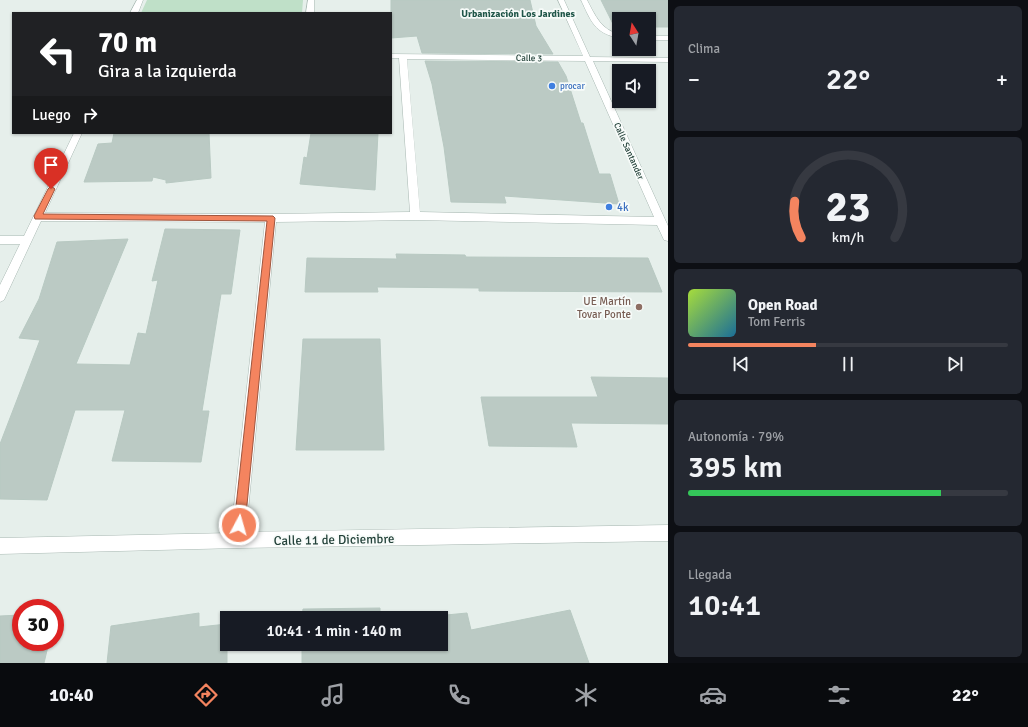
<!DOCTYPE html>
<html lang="es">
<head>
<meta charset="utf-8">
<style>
	:root { --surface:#171b24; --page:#242831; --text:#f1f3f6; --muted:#9ea1a6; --line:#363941; --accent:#f4845f }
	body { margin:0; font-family:Signika,sans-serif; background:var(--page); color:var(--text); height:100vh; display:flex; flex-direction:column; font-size:15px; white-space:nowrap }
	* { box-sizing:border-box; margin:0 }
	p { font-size:13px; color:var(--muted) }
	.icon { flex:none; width:22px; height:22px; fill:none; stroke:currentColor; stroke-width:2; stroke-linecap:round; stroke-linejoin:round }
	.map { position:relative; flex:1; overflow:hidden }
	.sheet { display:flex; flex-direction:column; gap:6px; padding:6px; background:#0d0f14; width:360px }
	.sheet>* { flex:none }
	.top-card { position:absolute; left:12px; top:12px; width:380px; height:122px; border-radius:0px; box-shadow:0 1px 3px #0004; background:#202124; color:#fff; overflow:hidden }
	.needle { width:26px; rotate:349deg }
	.fabs { position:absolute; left:612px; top:12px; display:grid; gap:8px }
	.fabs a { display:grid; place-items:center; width:44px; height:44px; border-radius:0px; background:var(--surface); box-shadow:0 1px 3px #0004; font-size:20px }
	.speed { position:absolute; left:12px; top:599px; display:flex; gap:8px; font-size:20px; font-weight:700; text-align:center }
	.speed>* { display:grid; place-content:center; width:52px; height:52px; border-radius:50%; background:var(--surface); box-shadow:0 1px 3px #0004; line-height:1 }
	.speed .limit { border:6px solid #d22; background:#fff; color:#111 }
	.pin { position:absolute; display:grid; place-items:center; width:34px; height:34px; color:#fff; margin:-41px -17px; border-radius:50% 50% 50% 0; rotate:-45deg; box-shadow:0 0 4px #0007 }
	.pin .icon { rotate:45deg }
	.me { position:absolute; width:44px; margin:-22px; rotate:6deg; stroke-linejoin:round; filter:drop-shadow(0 0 3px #0008) }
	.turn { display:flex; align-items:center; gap:14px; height:84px; padding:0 20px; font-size:18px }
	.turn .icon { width:52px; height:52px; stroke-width:2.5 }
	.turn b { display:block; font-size:28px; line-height:34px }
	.then { display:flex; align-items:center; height:38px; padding:0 20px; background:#0003; gap:8px; font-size:15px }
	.big { font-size:30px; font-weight:600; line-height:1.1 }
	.sheet .widget { flex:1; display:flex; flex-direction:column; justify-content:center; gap:6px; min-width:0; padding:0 14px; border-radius:6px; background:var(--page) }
	.sheet .dial { align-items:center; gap:0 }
	.dial svg { height:104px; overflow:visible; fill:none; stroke:var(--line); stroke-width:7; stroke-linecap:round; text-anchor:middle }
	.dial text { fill:var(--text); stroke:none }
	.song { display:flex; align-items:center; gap:12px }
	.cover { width:48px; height:48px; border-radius:6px; background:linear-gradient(135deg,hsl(80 70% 55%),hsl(200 70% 35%)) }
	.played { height:4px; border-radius:2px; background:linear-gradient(90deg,var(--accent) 40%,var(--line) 40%) }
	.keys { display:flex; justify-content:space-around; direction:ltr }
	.heat { display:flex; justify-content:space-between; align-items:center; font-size:22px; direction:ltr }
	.charge { height:6px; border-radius:3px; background:linear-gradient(90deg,#34c759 79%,var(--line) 0) }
	.trip { position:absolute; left:220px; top:611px; width:228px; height:40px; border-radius:0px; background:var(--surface); box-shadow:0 1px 3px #0004; font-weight:600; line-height:40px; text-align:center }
	.tab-bar { display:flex; height:64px; justify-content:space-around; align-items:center; background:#090b0e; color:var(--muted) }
	.tab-bar .icon { width:28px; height:28px }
	.tab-bar .selected { color:var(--accent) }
	.tab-bar b { font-size:18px; color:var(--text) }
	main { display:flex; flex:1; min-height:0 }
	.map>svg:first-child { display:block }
	.green { fill:#bfe0c8 }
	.building { fill:#bbcac4; stroke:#b8c9c2 }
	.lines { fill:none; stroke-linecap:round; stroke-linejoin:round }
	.minor-casing { stroke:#a8b8b2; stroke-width:1 }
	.minor { fill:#fff; fill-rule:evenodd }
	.route { fill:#f4845f; stroke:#9f563e }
	.shop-dot { fill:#3f7fe0; stroke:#f7fbf9; stroke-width:1.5 }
	.education-dot { fill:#8d6e63; stroke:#f7fbf9; stroke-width:1.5 }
	.labels { text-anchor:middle; stroke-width:3.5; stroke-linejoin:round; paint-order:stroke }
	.far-street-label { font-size:9px; fill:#24423a; stroke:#f7fbf9 }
	.far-shop-label { font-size:9px; fill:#366cbe; stroke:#f7fbf9; text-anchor:start }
	.far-neighbourhood-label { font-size:10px; font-weight:bold; fill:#1f5548; stroke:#f7fbf9 }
	.shop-label { font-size:11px; fill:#366cbe; stroke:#f7fbf9; text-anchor:start }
	.education-label { font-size:11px; fill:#785e54; stroke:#f7fbf9; text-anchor:end }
	.near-street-label { font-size:13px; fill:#24423a; stroke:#f7fbf9 }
</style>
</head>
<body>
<main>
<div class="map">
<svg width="668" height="663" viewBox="0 0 668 663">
	<rect width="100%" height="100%" fill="#e6efeb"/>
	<path class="green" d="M147,0H303L302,13H141Z"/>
	<path class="building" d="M391,0H530L536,26L553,54L422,53L417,36L391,38Z
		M601,0H668V27H649V19H619V26H614Z
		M425,61L558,62L566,76L581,123H583L599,174H610L619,204L504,196L506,203L451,202L444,147L432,84Z
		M114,133H209L211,178L166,183V180L153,177L152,181L84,182L98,144L112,143Z
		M311,133H378L375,190L300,184L304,157L307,158Z
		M165,229L240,230L231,294H221L202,411H209L201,462L112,461L125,410H75L47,500L0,499V444L40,340L19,338L39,299L57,242L128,239L76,364L130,365L138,333L146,334L158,280L152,281Z
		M396,254L465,255L466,257L648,258L662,292L479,291V288L377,287L378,292H305L307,258L397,259Z
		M303,339H380L384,450H296Z
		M591,377L668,378V424L571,423L577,447L489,446L481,397H598Z
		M380,608V618H302L303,609Z
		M570,610L589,663H302V644H441V618H415L467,613L471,630Z
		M199,613V627L227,624V663H107L111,626Z
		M21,615V642H49L44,663H0V616Z"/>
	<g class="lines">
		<g class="minor-casing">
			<path id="minor" d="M137,0H143L138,13H130Z
				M308,0H314V13H306Z
				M558,0H564L590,57L668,58V62L593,61L668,226V241L664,240L657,225L415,220L276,222L246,532L668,525V541L238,548L0,554V538L231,533L265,222L41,221L4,300L0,302V285L20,244H0V236H24L74,133H82L45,213L271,214L410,212L399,58H391V54L583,56ZM407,59L585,61L654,217L420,212Z
				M581,0H587C595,15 601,30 619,34V38C594,33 591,21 581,0Z
				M649,36H668V40H649Z"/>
		</g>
		<use href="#minor" class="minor"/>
	</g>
	<path class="route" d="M51,186L55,189L43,214L273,216L275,218L245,525L243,529L239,530L235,529L234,525L267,221L35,219L34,216L48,189Z"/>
	<g class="shop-dot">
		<circle cx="552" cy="86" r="4"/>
		<circle cx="609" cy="207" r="4"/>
	</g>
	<circle class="education-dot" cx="639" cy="307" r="4"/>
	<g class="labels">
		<g class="far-street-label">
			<text transform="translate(529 58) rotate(1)" y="3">Calle 3</text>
			<text transform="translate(629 151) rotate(66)" y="3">Calle Santander</text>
		</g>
		<g class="far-shop-label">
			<text x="560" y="89">procar</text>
		</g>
		<g class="far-neighbourhood-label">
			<text x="518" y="17">Urbanización Los Jardines</text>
		</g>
		<g class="shop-label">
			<text x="617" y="211">4k</text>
		</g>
		<g class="education-label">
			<text x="631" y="305">UE Martín<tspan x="631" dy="13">Tovar Ponte</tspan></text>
		</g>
		<g class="near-street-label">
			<text transform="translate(334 539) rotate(-1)" y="5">Calle 11 de Diciembre</text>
		</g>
	</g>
</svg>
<div class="fabs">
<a><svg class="needle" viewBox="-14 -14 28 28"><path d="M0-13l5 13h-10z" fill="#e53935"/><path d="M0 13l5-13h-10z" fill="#9ea1a6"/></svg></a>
<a><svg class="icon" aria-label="sound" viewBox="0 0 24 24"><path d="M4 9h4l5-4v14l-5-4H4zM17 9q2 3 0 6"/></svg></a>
</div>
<div class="speed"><div class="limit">30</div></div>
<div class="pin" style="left:51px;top:189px;background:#d93025"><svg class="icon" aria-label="arrive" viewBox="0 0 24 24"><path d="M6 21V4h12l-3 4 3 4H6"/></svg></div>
<svg class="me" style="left:239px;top:525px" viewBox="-20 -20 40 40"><circle r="17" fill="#f4845f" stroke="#fff" stroke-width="3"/><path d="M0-11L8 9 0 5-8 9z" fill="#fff"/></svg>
<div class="trip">10:41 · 1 min · 140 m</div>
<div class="top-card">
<div class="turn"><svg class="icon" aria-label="left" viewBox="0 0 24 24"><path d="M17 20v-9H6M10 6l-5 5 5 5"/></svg><div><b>70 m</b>Gira a la izquierda</div></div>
<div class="then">Luego<svg class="icon" aria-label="right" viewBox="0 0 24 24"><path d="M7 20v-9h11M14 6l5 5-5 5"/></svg></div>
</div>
</div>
<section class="sheet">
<div class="widget"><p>Clima</p>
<div class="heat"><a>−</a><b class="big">22°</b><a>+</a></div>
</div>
<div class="widget dial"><svg viewBox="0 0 100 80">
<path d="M14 69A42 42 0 1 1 86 69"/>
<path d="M14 69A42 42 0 0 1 9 41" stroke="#f4845f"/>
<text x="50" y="56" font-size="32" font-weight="700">23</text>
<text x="50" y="72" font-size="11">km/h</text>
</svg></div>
<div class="widget">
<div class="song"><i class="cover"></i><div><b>Open Road</b><p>Tom Ferris</p></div></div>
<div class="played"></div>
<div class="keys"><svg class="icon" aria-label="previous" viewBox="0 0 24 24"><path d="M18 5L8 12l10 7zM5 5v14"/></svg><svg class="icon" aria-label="pause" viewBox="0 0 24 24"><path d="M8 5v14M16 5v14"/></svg><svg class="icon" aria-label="next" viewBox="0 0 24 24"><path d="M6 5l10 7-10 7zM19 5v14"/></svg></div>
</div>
<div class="widget"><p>Autonomía · 79%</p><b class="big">395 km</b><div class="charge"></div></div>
<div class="widget"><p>Llegada</p><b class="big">10:41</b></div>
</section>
</main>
<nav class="tab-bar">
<b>10:40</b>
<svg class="icon selected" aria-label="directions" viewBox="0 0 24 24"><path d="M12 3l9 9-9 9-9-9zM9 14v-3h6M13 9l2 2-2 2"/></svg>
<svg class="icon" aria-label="music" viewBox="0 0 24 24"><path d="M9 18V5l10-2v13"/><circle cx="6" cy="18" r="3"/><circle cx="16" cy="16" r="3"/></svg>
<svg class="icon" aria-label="phone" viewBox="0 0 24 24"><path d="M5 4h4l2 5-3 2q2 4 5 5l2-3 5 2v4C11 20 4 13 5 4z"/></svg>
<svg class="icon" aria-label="climate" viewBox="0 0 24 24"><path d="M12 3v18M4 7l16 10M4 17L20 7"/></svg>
<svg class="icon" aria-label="car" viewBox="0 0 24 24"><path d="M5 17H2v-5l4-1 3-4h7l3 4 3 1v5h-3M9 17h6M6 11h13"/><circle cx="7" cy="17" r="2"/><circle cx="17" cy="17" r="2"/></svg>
<svg class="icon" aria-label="filters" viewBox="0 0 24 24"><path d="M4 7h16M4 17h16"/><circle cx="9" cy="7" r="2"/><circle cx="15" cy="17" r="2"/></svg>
<b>22°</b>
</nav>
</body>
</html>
